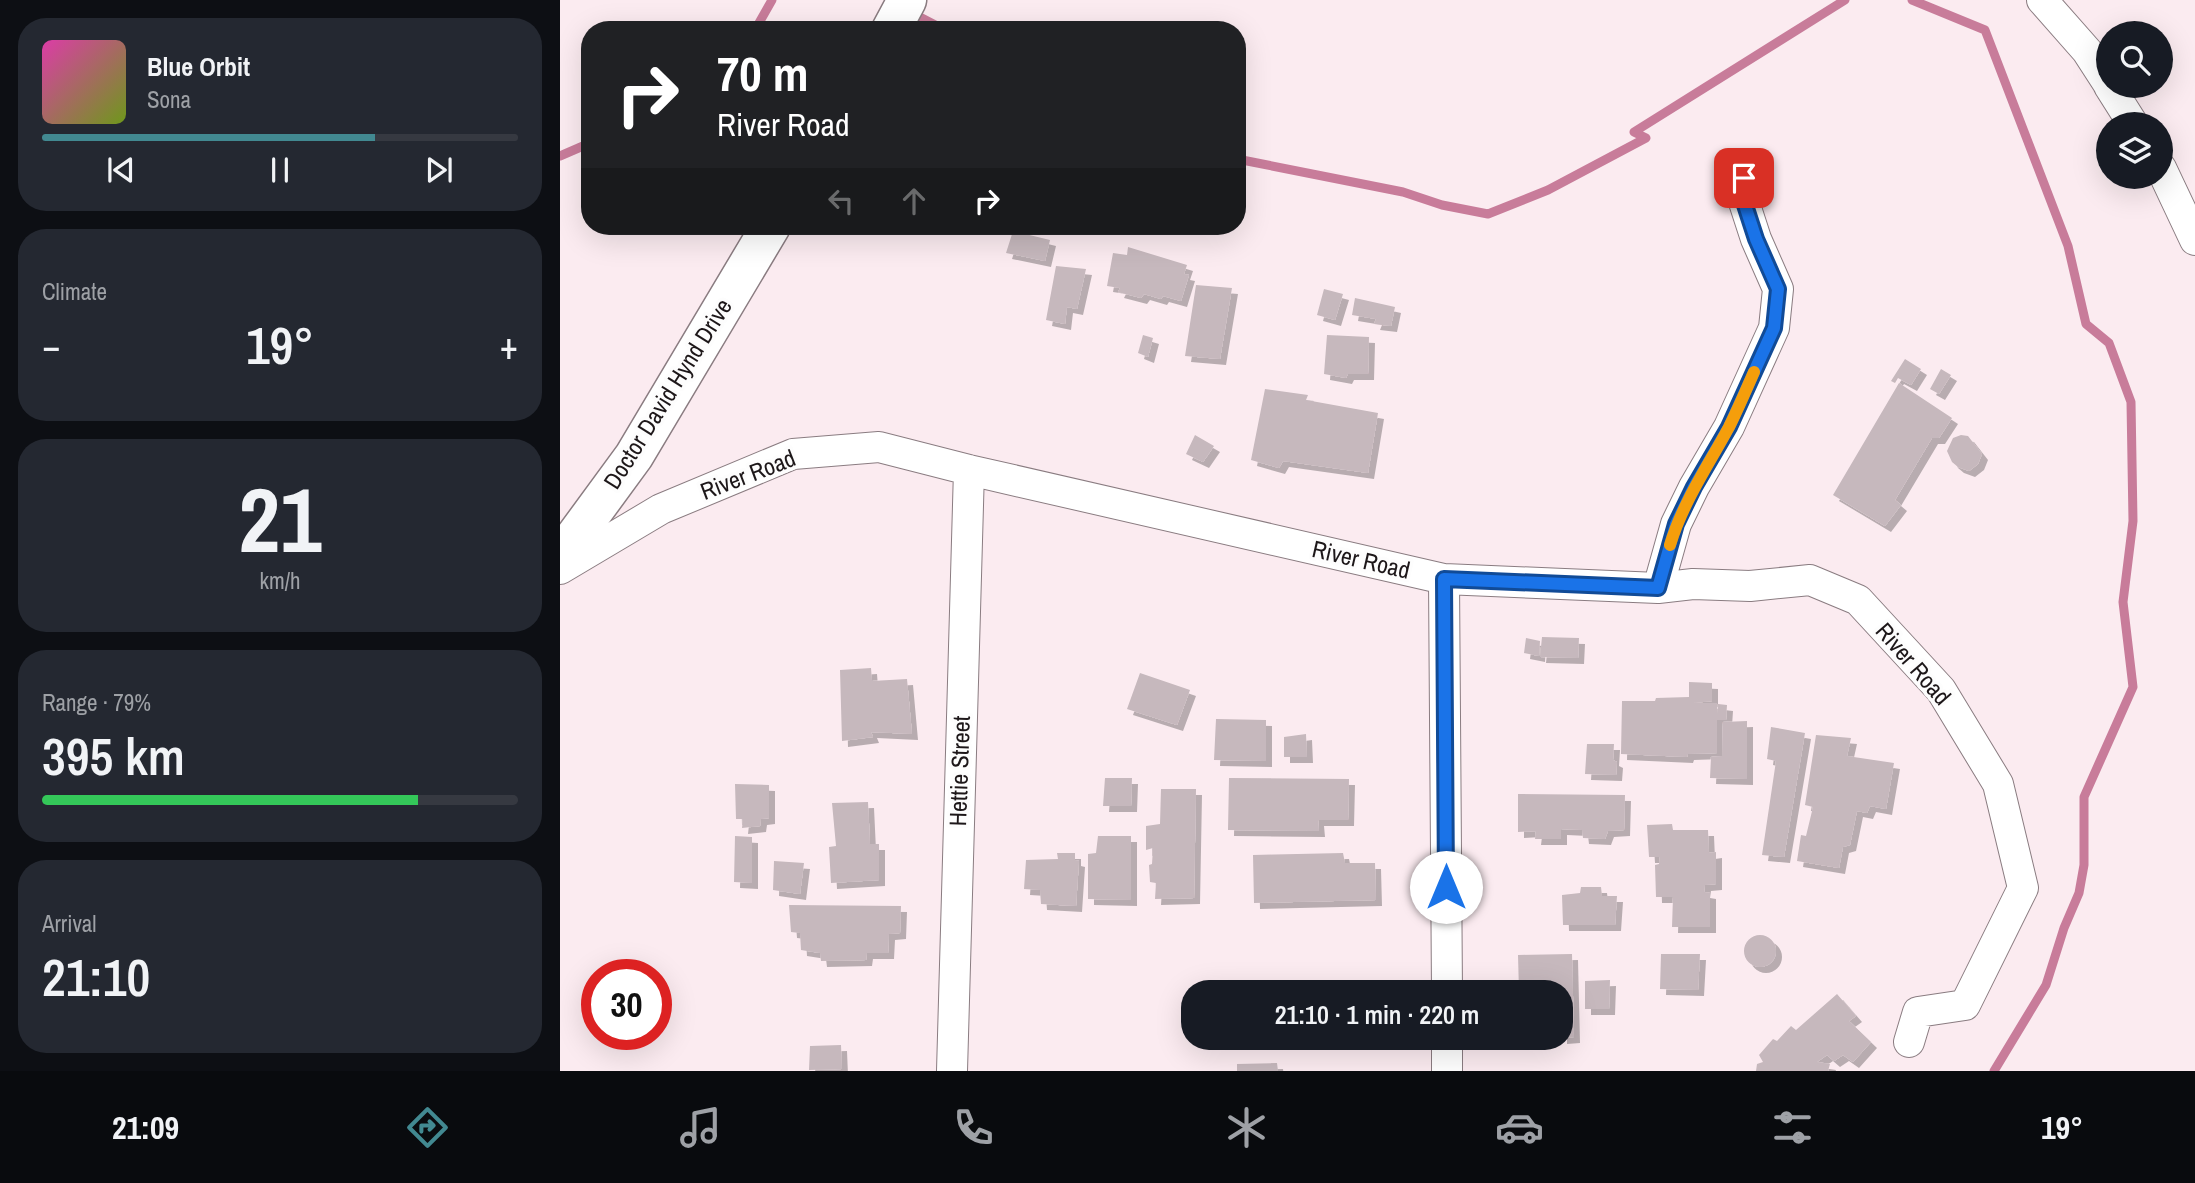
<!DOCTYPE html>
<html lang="en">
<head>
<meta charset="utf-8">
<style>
	:root { --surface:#171b24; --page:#242831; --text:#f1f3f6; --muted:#9ea1a6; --line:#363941; --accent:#428991 }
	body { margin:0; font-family:"Archivo Narrow",sans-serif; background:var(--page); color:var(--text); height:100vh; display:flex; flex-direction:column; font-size:26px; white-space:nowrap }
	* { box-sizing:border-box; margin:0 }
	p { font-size:23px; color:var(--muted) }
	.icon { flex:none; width:38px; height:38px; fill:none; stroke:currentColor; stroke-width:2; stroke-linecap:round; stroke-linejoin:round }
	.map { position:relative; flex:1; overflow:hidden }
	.details { display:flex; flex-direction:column; gap:18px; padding:18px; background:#0d0f14; width:560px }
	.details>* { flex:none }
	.top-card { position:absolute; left:21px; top:21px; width:665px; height:214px; border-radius:28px; box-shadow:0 7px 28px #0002; background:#202124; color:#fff; overflow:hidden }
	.fabs { position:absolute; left:1536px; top:21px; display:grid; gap:14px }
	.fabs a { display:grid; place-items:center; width:77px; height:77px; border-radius:50%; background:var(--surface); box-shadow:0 7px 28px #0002; font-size:35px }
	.speed { position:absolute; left:21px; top:959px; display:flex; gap:14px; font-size:35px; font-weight:700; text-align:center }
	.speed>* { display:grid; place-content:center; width:91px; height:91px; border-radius:50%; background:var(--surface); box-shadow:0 7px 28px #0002; line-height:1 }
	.speed .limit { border:10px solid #d22; background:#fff; color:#111 }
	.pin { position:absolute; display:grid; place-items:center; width:60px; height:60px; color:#fff; margin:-30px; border-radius:14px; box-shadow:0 4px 10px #0006 }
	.me { position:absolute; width:77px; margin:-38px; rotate:0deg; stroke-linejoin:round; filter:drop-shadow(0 0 5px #0008) }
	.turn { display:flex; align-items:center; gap:24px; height:147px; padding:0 21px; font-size:32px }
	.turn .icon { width:91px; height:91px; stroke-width:2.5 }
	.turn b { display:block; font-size:49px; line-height:60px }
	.lanes { display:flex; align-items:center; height:66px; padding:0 21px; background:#0003; justify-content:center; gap:35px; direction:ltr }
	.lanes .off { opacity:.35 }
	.big { font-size:52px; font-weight:600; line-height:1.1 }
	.details .tile { flex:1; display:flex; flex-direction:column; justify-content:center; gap:10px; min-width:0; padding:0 24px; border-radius:28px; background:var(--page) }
	.details .dial { align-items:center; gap:0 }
	.dial b { font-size:91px; line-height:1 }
	.song { display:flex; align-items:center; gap:21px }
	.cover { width:84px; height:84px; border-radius:10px; background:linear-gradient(135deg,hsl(320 70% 55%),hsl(80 70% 35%)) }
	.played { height:7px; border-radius:4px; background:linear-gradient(90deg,var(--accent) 70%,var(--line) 70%) }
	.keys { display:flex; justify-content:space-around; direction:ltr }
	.heat { display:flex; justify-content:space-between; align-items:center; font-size:38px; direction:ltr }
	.charge { height:10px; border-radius:5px; background:linear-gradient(90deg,#34c759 79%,var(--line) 0) }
	.trip { position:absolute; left:621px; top:980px; width:392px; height:70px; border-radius:28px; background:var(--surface); box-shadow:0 7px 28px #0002; font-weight:600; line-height:70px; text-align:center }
	.dock { display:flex; height:112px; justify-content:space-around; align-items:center; background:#090b0e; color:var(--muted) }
	.dock .icon { width:49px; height:49px }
	.dock .on { color:var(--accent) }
	.dock b { font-size:32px; color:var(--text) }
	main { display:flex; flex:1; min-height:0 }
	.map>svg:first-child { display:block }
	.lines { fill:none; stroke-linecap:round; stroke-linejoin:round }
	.stream { stroke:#c87c9a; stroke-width:9 }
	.building { fill:#c6b8bd; filter:url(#shadow) }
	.minor-casing { stroke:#8a7c81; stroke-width:32 }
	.secondary-casing { stroke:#8a7c81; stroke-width:41 }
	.minor { stroke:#fff; stroke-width:30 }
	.secondary { stroke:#fff; stroke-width:38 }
	.route-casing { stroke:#114b97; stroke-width:18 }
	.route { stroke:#1a73e8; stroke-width:12 }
	.slow { stroke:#f59e0b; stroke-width:12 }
	.labels { text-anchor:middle; stroke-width:7; stroke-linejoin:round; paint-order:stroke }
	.street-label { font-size:24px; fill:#1d1719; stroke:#fdfdfd }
</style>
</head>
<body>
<main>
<section class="details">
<div class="tile">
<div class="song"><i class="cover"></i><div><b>Blue Orbit</b><p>Sona</p></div></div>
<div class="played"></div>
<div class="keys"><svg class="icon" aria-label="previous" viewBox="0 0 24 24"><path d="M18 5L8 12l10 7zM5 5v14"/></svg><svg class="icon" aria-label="pause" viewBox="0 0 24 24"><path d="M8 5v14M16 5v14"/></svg><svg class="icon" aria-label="next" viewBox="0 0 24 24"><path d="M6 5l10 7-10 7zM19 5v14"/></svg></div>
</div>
<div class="tile"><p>Climate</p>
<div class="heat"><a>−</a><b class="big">19°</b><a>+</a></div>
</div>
<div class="tile dial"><b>21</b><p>km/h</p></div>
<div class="tile"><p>Range · 79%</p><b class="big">395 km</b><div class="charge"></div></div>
<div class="tile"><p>Arrival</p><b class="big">21:10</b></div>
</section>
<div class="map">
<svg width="1635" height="1071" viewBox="0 0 1635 1071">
	<defs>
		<filter id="shadow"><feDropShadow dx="6" dy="6" stdDeviation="0" flood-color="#0004"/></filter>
	</defs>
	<rect width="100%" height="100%" fill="#fbebf0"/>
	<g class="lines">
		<path class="stream" d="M1352,0L1425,30L1508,246L1526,324L1549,343L1571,402L1573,521L1563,602L1573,687L1524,797V865L1519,893L1504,928L1486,985L1434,1071
			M352,13L385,30
			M195,30L212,0
			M0,156L30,143
			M677,159L843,192L882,205L928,214L988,190L1086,138L1074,132L1285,0"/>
	</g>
	<path class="building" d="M453,231L490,240L485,261L446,253Z
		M568,247L627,265L624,274L629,275L621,301L603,296L601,299L584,294L581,298L558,292L560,288L547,286L553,253L567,255Z
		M496,266L526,269L517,309L507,307L505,324L486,320Z
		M636,285L672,288L660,359L625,356Z
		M764,289L783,294L775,320L757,315Z
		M795,298L835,307L831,326L814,324L816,319L792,315Z
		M583,335L593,338L588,357L578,353Z
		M767,335L809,337L808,374H788L786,378L764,374Z
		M1345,359L1361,369L1351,385L1338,378L1335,383L1331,381Z
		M1381,369L1391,375L1379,394L1370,389Z
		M1339,383L1392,418L1379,438H1372L1335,500L1341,505L1325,526L1273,495Z
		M705,389L748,395L746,400L818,413L808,473L723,461L719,468L691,460Z
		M635,435L654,446L643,462L626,454Z
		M1401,435L1408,436L1422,454L1418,464L1409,471L1398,467L1392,462L1387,451L1393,438Z
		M982,637L1019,638L1018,658L980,657Z
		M966,638L980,641L979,656L964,653Z
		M311,668L312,681L347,679L352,734L311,732L313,737L282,741L280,670Z
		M580,673L630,690L617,725L567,709Z
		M1129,682L1152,683V701L1134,703H1157V714L1158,704L1167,705L1166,720H1157V753L1128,754L1127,757L1061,754L1062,701H1095L1096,698L1129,697Z
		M656,719L706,720V761L654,760Z
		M1187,721V779L1150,778L1151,757L1162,756L1163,722Z
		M1211,727L1245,733L1224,857L1202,855L1216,761L1207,759Z
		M746,734L747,757H724V737Z
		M1256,735L1291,738L1287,756L1334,763L1326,809L1310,806L1307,813L1297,811L1290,845L1283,847L1279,868L1237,861L1241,835L1246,836L1253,807L1245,805Z
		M1027,744H1054L1053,760L1057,762L1056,775L1025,774Z
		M545,778H572L571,806H543Z
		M669,778L789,779L788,820H758L759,831L668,830Z
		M175,784L209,785V818L201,819L200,826L182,828L183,819H176Z
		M601,789H636L634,898L595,899L596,883L590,882L589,865L592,864L593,848L586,850V826L600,824Z
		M958,794L1065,795L1064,830L1048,831L1045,839L1023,838L1022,830L1001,829V839H975L976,831L958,832Z
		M308,802L310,844H319V880L271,883L269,847L276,846L272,803Z
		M1112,824L1113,830H1148L1149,853L1156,852V884L1145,885L1144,892L1150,893V927H1112L1113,897H1096L1095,865L1099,864L1100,857H1089L1087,825Z
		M175,836L192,837V883L174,882Z
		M538,836H571V900L528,899V854L536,853Z
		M497,853H515V860L519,861L516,906L481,904L480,890L464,889L466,860L498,859Z
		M783,853L785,863H815L816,900L694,903L693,855Z
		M214,861L244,863L240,894L213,890Z
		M1021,887H1041L1042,896H1057L1055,925H1003L1002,895L1020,893Z
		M229,905L341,906L340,933L329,934L328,953H307L306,960L261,961L260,953L241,950L240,933L231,932Z
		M1184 951a16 16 0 1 1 32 0a16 16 0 1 1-32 0Z
		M1012,954L1014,1037L1001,1038V992H959L958,955Z
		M1101,954H1140L1138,990L1100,989Z
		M1050,980L1049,1009H1025V981Z
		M1277,994L1296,1016L1289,1021L1311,1042L1293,1062L1283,1055L1274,1061L1267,1055L1257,1062L1270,1064L1268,1071H1196L1197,1064L1203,1062L1199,1055L1213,1039L1217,1041L1231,1026L1236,1030Z
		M281,1045L282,1069L249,1070L250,1046Z
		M717,1063L718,1071H677V1064Z"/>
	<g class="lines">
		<g class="minor-casing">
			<path id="minor" d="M1482,0L1527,51L1549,85
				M1549,86L1573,124
				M1601,168L1635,240
				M0,569L101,509L233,454L319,447L409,470L884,579L1098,588L1133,584L1190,586L1250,580L1298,600L1381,690L1438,784L1463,888L1405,1005L1358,1012L1349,1042
				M884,579L887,992
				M1098,588L1116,524L1134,487L1169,427L1214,328L1218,289L1196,239L1183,199L1184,178
				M887,1038V1071
				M392,1071L409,470"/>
		</g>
		<g class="secondary-casing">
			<path id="secondary" d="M331,30L347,0
				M0,557L74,456L211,226"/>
		</g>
		<use href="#minor" class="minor"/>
		<use href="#secondary" class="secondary"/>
	</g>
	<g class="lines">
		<g class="route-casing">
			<path id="route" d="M886,887L884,579L1098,588L1116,524L1134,487L1169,427L1214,328L1218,289L1196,239L1183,199L1184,178"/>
		</g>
		<use href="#route" class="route"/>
		<path class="slow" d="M1110,545C1123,502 1148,466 1169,427C1178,409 1186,390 1194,372"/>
	</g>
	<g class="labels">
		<g class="street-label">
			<text transform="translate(108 394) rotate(-58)" y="8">Doctor David Hynd Drive</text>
			<text transform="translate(188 475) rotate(-21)" y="8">River Road</text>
			<text transform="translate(801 560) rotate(13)" y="8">River Road</text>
			<text transform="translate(1353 664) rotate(49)" y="8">River Road</text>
			<text transform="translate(400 771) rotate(-88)" y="8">Hettie Street</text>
		</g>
	</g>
</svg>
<div class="fabs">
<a><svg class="icon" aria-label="search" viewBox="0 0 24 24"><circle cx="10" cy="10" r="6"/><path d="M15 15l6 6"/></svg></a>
<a><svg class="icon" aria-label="layers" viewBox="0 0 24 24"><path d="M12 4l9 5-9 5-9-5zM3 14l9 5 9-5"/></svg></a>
</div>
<div class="speed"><div class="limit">30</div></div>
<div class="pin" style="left:1184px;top:178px;background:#d93025"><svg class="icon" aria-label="arrive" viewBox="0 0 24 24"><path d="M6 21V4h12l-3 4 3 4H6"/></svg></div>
<svg class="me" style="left:886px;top:887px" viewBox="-20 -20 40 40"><circle r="19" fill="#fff"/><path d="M0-13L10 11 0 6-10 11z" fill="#1a73e8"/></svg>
<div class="trip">21:10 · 1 min · 220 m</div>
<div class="top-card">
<div class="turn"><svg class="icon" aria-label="right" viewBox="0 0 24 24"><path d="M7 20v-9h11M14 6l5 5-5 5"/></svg><div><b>70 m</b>River Road</div></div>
<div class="lanes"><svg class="icon off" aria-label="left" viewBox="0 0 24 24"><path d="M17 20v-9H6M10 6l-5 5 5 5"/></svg><svg class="icon off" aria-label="ahead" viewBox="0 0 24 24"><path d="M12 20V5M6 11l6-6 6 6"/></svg><svg class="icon" aria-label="right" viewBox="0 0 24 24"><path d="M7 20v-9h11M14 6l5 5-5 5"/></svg></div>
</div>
</div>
</main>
<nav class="dock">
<b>21:09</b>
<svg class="icon on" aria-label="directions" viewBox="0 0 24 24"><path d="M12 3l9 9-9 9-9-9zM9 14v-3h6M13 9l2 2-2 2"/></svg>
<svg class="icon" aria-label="music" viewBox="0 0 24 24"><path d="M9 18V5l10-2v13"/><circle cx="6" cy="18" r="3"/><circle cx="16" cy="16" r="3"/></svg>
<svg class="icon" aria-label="phone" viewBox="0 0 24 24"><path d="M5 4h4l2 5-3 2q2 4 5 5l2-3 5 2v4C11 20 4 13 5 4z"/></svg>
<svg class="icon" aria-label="climate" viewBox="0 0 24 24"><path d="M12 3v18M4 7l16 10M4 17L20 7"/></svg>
<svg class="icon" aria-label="car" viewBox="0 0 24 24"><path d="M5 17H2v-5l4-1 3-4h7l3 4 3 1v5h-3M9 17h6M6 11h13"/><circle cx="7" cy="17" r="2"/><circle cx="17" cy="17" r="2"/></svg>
<svg class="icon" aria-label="filters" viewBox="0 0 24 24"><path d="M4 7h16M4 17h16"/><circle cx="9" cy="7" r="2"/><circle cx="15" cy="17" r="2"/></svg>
<b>19°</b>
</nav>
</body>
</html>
